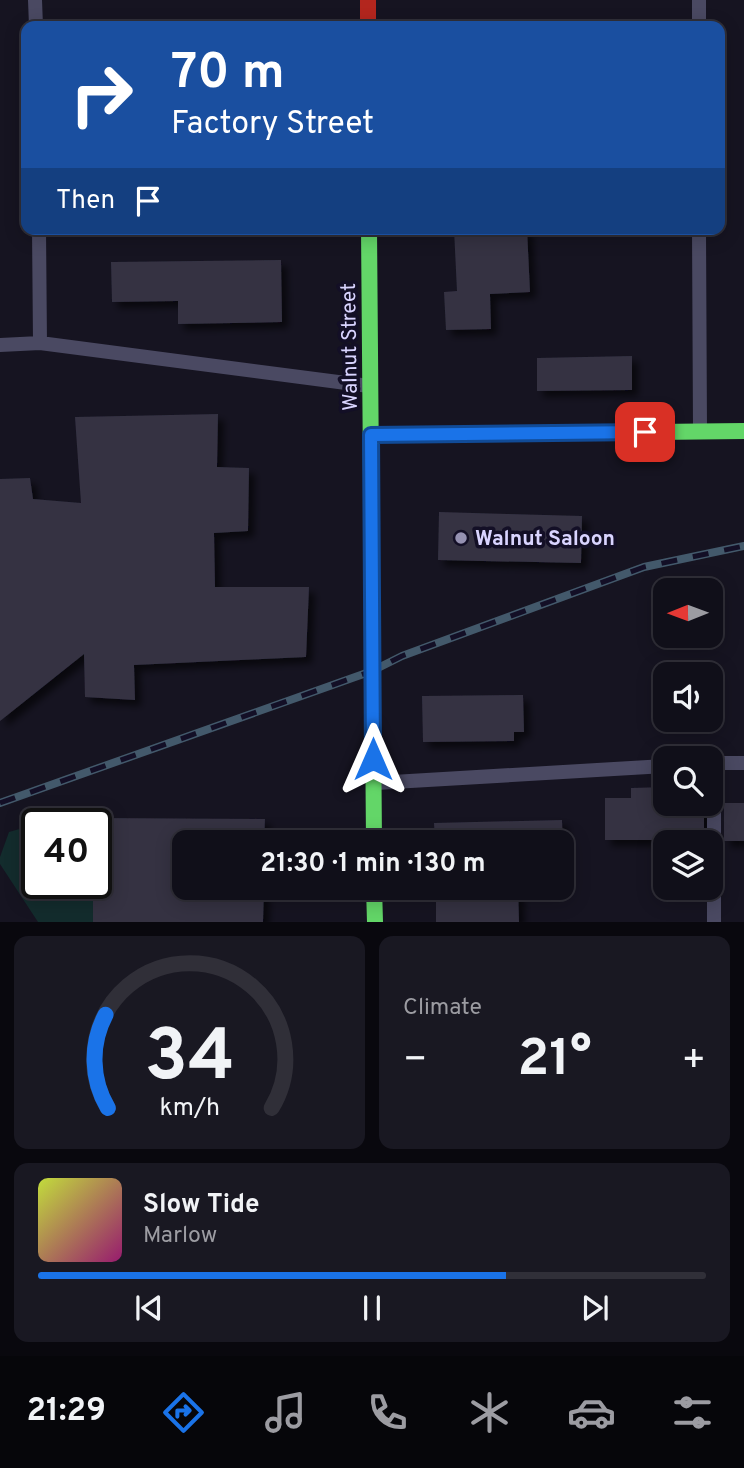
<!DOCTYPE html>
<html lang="en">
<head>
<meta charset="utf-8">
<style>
	:root { --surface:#100f19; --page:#191822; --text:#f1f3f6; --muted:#9c9ca2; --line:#302f38; --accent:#1a73e8 }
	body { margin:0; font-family:Overpass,sans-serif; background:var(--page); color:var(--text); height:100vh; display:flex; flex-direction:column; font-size:26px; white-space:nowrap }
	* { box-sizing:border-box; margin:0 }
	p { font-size:23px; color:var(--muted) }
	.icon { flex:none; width:38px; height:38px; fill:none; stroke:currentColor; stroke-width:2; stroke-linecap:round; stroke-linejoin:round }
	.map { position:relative; height:922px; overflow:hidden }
	.drawer { display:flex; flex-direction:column; gap:14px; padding:14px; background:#09080e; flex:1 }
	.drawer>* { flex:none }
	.top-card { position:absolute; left:21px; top:21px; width:704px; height:214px; border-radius:14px; box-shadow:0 4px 18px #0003,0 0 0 2px var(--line); background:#1a4fa0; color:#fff; overflow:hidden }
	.needle { width:46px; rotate:269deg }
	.controls { position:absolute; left:653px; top:578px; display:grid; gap:14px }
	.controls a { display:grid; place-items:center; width:70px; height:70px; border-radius:14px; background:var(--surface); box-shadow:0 4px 18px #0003,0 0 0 2px var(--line); font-size:35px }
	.speed { position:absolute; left:21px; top:808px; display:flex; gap:14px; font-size:35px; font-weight:700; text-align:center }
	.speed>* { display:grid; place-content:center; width:91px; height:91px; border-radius:50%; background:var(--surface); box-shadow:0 4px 18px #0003,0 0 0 2px var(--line); line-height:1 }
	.speed .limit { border:4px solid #111; border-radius:10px; background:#fff; color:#111 }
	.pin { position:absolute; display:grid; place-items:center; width:60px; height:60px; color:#fff; margin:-30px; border-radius:14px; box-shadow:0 4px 10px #0006 }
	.me { position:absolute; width:77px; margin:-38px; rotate:0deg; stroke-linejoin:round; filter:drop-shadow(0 0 5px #0008) }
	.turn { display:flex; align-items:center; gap:24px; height:147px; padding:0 35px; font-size:32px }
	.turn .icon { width:91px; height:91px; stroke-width:2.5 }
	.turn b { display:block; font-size:49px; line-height:60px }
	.then { display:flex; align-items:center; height:66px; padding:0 35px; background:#0003; gap:14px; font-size:26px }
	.big { font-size:52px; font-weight:700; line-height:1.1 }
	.drawer .tile { flex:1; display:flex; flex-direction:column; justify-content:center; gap:10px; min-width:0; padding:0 24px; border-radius:14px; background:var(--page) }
	.drawer .dial { align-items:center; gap:0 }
	.dial svg { height:182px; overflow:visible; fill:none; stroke:var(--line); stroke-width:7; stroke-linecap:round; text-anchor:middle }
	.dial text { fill:var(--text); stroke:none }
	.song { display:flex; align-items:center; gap:21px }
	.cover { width:84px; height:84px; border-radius:10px; background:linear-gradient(135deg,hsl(70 70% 55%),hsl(320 70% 35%)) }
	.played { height:7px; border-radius:4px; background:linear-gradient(90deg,var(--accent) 70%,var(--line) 70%) }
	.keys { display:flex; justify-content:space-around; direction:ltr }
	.heat { display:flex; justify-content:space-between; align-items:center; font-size:38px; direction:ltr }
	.drawer .tiles { flex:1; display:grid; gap:14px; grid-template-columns:1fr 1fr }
	.tile:last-child { grid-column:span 2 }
	.trip { position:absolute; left:172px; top:830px; width:402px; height:70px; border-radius:14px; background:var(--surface); box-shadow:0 4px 18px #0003,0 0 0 2px var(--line); font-weight:700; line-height:70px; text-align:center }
	.dock { display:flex; height:112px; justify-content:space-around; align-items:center; background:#06060a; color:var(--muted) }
	.dock .icon { width:49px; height:49px }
	.dock .active { color:var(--accent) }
	.dock b { font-size:32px; color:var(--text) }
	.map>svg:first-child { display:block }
	.green { fill:#132c2d }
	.building { fill:#343243; filter:url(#shadow) }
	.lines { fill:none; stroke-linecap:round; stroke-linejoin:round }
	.lane { stroke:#4a4962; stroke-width:14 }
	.fast { stroke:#63d668; stroke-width:16 }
	.jam { stroke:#b3261e; stroke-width:16 }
	.rail-casing { stroke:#43596b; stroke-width:8 }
	.rail { stroke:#130f26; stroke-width:5; stroke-dasharray:16; stroke-linecap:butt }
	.route-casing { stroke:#114b97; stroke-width:18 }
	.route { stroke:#1a73e8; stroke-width:12 }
	.poi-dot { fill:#9591b1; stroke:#130f26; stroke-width:2.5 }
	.labels { text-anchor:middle; stroke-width:7; stroke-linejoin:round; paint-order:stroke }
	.street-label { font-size:21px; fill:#d9d4ff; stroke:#130f26 }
	.poi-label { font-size:21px; font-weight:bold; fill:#d9d4ff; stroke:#130f26; text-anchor:start }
</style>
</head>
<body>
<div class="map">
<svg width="744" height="922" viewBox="0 0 744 922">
	<defs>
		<filter id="shadow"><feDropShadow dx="6" dy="6" stdDeviation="3.5" flood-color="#0009"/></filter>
	</defs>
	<rect width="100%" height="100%" fill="#161421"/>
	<path class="green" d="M93,818V824H37V884H93V922H38L0,864V857L9,832L37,824Z"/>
	<path class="building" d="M454,229H527L530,292L490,294L491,329L446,330L444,292L457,291Z
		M281,260L282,322L178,324V301L112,302L111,262Z
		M632,356V390L537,391V358Z
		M218,414L217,467L249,468L248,531L214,533L215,587H309L306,657L134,665L135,700L85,697L84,654L0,721V479L30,478L33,499L81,503L75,417Z
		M439,512L582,516L581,563L438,560Z
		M523,695L524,732H514V741L423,742L422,696Z
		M665,787V803H704V840H605V798H631V788Z
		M724,803H744V841H724Z
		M96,818L265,819L264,842H184V887H264L263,922H93V884H96Z
		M562,820L563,857L562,842H435L434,823Z
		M436,887H518L519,922H436Z"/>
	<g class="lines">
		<path class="lane" d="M35,0L36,26
			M699,0V26
			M39,229L40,343
			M699,229L700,430
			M0,345L40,343L369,386
			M376,783L665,766
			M714,922V763H744"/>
		<path class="fast" d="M369,229L374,842
			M655,432L744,431
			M374,887L375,922"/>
		<path class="jam" d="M368,0V26
			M371,435L655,432"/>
		<g class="rail-casing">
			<path id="rail" d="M0,803L372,671L402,656L644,567L744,546"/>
		</g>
		<use href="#rail" class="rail"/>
	</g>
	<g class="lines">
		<g class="route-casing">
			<path id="route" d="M373,759L371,435L645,432"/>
		</g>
		<use href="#route" class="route"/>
	</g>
	<circle class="poi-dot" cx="461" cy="538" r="7"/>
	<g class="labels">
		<g class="street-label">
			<text transform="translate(349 347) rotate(-91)" y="7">Walnut Street</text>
		</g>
		<g class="poi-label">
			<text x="475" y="545">Walnut Saloon</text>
		</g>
	</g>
</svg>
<div class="controls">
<a><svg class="needle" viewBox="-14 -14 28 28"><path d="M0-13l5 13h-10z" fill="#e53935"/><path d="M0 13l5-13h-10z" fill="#9c9ca2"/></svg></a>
<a><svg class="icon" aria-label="sound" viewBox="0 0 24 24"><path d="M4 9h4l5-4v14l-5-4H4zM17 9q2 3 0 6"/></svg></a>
<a><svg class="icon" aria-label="search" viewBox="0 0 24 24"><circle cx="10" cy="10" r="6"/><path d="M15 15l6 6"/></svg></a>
<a><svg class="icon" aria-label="layers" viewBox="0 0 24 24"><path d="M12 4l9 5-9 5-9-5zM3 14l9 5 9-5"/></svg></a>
</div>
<div class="speed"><div class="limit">40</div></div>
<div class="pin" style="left:645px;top:432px;background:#d93025"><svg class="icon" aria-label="arrive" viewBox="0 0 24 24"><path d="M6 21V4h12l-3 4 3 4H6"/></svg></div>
<svg class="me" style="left:373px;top:759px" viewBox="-20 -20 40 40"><path d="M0-17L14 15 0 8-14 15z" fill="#1a73e8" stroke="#fff" stroke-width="4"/></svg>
<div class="trip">21:30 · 1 min · 130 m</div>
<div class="top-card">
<div class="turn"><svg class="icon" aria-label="right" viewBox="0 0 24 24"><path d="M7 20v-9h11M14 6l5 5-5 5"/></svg><div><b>70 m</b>Factory Street</div></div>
<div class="then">Then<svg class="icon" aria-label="arrive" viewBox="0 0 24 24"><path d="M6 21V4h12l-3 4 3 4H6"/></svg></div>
</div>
</div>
<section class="drawer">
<div class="tiles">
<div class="tile dial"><svg viewBox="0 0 100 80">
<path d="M14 69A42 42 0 1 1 86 69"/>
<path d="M14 69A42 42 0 0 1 13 28" stroke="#1a73e8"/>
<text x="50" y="56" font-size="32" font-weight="700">34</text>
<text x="50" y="72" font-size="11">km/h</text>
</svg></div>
<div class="tile"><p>Climate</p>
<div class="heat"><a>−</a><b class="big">21°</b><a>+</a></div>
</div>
<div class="tile">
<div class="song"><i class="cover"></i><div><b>Slow Tide</b><p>Marlow</p></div></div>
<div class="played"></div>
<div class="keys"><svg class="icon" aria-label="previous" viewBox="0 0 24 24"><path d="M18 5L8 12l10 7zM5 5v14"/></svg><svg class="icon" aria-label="pause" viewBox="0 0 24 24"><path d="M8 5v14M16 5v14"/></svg><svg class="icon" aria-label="next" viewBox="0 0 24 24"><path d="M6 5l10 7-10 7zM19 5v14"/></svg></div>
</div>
</div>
</section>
<nav class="dock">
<b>21:29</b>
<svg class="icon active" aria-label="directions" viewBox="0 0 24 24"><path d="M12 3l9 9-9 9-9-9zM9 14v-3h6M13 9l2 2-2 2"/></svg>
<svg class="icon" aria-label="music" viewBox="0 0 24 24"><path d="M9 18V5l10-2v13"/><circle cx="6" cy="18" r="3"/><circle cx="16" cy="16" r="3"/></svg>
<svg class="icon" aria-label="phone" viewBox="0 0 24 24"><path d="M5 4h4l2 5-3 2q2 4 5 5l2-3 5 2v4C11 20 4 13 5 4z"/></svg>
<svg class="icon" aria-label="climate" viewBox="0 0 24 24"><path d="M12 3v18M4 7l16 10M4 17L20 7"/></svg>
<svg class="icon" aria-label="car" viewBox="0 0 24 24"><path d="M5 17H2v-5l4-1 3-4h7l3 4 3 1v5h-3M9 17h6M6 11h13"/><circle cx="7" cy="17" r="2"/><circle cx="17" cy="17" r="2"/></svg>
<svg class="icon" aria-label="filters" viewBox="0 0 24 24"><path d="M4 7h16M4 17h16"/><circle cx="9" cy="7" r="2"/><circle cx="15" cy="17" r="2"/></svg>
</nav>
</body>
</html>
